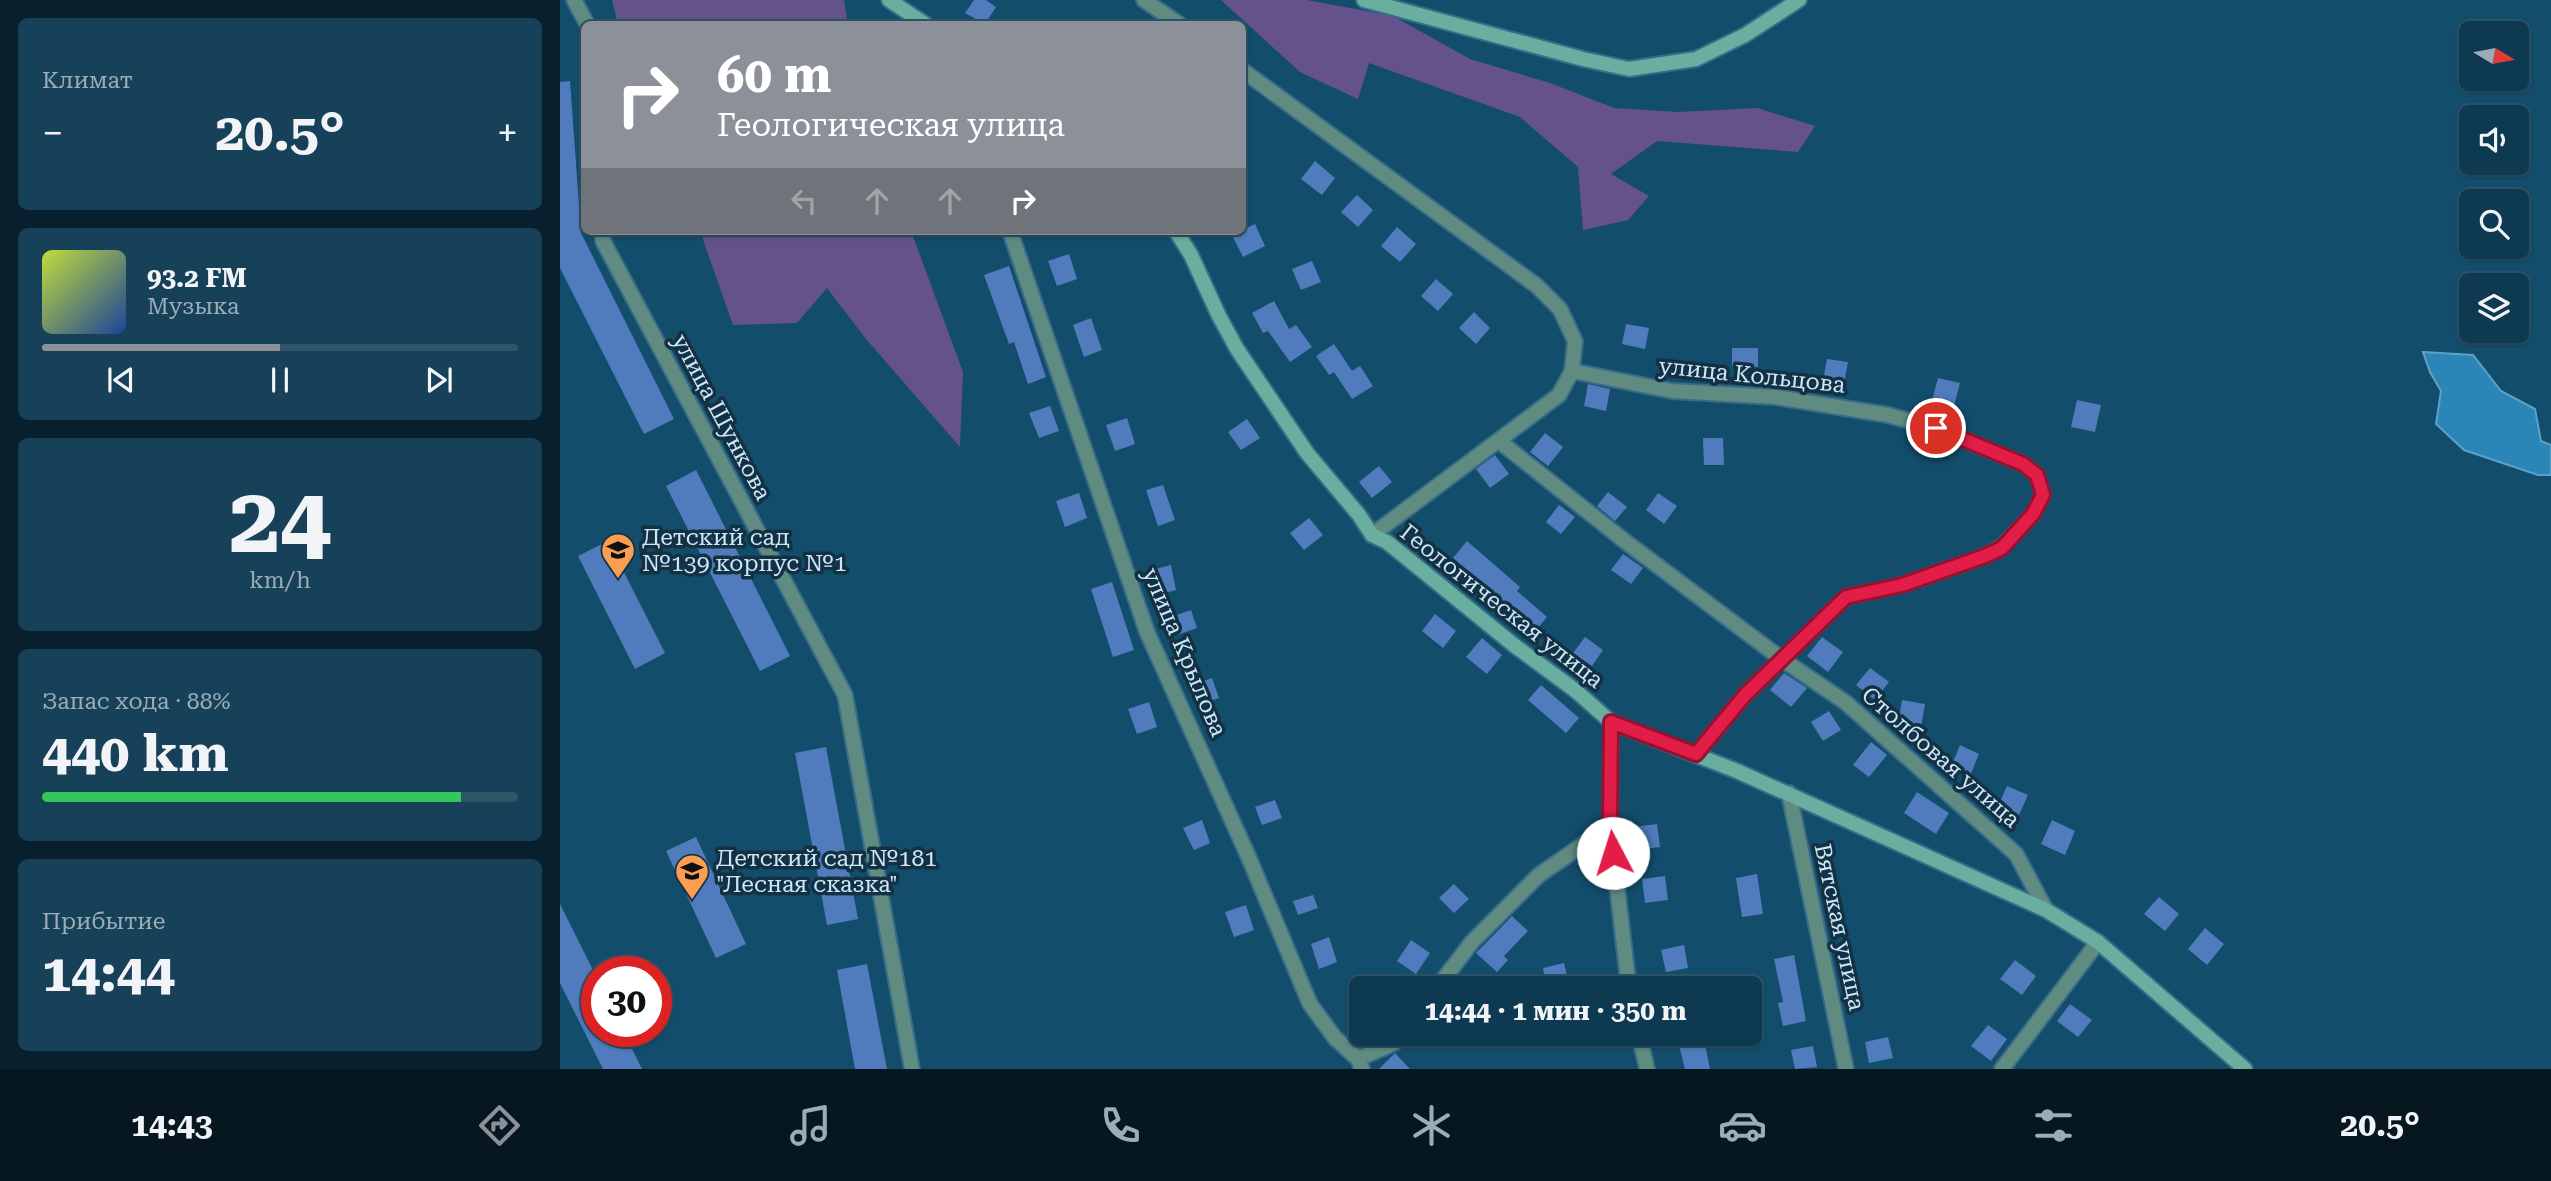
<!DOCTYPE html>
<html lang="ru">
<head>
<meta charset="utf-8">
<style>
	:root { --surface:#0e3a51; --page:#174158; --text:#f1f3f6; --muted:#9badb7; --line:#2e5468; --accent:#8c9099 }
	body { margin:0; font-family:"Roboto Serif",serif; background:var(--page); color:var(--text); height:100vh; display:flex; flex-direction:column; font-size:26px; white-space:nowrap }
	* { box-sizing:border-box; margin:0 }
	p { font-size:23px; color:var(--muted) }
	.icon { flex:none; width:38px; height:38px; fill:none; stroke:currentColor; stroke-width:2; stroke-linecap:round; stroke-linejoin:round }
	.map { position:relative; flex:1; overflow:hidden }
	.drawer { display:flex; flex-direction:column; gap:18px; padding:18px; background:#08202d; width:560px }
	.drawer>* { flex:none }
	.banner { position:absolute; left:21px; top:21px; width:665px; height:214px; border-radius:10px; box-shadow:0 2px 5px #0004,0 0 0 2px var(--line); background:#8c9099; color:#fff; overflow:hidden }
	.needle { width:46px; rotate:100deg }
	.controls { position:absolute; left:1899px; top:21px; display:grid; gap:14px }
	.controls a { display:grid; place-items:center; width:70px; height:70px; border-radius:10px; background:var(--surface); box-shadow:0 2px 5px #0004,0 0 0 2px var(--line); font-size:35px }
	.speed { position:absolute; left:21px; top:956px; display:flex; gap:14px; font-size:35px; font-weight:700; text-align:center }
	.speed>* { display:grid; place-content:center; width:91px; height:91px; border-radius:50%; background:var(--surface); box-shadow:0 2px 5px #0004,0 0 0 2px var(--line); line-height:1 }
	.speed .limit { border:10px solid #d22; background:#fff; color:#111 }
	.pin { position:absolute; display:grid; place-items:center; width:60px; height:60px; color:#fff; margin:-30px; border:4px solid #fff; border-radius:50%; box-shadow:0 2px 7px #0007 }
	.me { position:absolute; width:77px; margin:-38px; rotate:355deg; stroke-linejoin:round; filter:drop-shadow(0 0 5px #0008) }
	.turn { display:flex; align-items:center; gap:24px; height:147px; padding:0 21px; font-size:32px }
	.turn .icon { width:91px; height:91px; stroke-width:2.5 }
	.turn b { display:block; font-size:49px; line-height:60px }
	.lanes { display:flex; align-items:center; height:66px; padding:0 21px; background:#0003; justify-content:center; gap:35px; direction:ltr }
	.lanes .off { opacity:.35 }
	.big { font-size:52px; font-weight:700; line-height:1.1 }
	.drawer .tile { flex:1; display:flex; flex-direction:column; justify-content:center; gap:10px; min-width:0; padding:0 24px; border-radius:10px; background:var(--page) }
	.drawer .dial { align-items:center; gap:0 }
	.dial b { font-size:91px; line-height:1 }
	.song { display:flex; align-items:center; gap:21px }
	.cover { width:84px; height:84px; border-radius:10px; background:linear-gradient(135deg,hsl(70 70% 55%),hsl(220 70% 35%)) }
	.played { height:7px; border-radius:4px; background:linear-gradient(90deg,var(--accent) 50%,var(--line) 50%) }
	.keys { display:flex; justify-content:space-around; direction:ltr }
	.heat { display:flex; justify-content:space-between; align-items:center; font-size:38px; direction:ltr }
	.charge { height:10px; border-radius:5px; background:linear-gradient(90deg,#34c759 88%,var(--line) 0) }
	.trip { position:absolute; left:789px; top:976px; width:413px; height:70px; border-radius:10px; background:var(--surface); box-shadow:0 2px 5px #0004,0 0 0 2px var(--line); font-weight:700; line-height:70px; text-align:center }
	.tab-bar { display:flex; height:112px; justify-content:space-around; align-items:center; background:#061720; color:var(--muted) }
	.tab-bar .icon { width:49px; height:49px }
	.tab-bar .current { color:var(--accent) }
	.tab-bar b { font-size:32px; color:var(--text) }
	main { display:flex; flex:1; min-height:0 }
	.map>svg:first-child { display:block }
	.green { fill:#65528c }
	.water { fill:#2b85b6; stroke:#5ba2ca; stroke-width:2 }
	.building { fill:#507cbd }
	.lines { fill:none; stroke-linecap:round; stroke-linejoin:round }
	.street-casing { stroke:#386c88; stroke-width:18 }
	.secondary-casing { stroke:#386c88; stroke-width:18 }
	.street { stroke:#5f8b80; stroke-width:14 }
	.secondary { stroke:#68af9f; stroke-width:14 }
	.route-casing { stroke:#92132f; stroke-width:18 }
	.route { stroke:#e11d48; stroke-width:12 }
	.labels { text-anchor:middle; stroke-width:7; stroke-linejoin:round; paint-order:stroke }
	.street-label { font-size:23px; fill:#cbe7f9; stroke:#133143 }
	.poi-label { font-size:23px; fill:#cbe7f9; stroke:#133143; text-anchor:start }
</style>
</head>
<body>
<main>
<section class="drawer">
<div class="tile"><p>Климат</p>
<div class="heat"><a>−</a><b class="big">20.5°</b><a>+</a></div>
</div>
<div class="tile">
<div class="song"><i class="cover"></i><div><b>93.2 FM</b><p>Музыка</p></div></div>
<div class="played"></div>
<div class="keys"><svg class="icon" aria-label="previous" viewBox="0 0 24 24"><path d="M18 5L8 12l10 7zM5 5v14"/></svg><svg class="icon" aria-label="pause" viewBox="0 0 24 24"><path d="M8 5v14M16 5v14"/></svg><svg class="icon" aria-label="next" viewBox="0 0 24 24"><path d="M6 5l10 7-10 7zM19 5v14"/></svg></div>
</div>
<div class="tile dial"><b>24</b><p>km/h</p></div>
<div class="tile"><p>Запас хода · 88%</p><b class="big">440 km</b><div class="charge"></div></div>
<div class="tile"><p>Прибытие</p><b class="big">14:44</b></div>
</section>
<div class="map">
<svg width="1991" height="1069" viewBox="0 0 1991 1069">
	<rect width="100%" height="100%" fill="#134d6c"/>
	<path class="green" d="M52,0H284L287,20L285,24H58Z
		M661,0H747L833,16L910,59L990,83L1054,108L1118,112L1197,108L1255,126L1238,152L1097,141L1051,174L1089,196L1068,220L1023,230L1018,167L960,117L809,63L798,99L740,72Z
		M140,231H351L403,372L400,447L306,339L267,288L237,323L173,325Z"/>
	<path class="water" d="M1863,352L1913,355L1941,391L1975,409L1981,441L1991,445V475H1978L1904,450L1876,424L1881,391L1870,372Z"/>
	<path class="building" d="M414,0H426L436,7L425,24L405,13Z
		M10,81L21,233L114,419L84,434L0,268V82Z
		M755,161L775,178L762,195L741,179Z
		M797,195L813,210L798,227L781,212Z
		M695,224L705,246L683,257L672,235Z
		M837,227L856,244L840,262L821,246Z
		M509,254L517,279L497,286L488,261Z
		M752,261L761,282L741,290L732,269Z
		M449,266L486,377L468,384L454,342L449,344L424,275Z
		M876,279L893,294L878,311L861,296Z
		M714,301L729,329L736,325L752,347L730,362L708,331L703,333L692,313Z
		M914,312L930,328L916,344L899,328Z
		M531,318L542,350L524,357L513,325Z
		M1066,324L1089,328L1085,349L1062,344Z
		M774,344L792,371L800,366L813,386L792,399L774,372L769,375L756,356Z
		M1172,348H1198V367H1172Z
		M1267,359L1288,362L1284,384L1263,381Z
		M1378,378L1400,383L1394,406L1372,400Z
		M1028,384L1050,389L1046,411L1024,406Z
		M1517,400L1541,405L1535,432L1511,427Z
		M490,406L499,431L479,438L469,413Z
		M567,418L575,444L555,451L546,425Z
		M687,419L700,438L681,450L668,432Z
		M985,433L1003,447L988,466L970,452Z
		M1143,438H1163L1164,465H1144Z
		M935,455L949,474L930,488L916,469Z
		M819,466L832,482L812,498L799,482Z
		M136,470L230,656L200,671L106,486Z
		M603,485L615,520L598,526L586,490Z
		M1048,492L1067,507L1055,521L1037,506Z
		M519,493L527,518L505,527L496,501Z
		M1098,493L1117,506L1104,524L1086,510Z
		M999,505L1015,517L1001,534L986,522Z
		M749,518L763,535L744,550L730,533Z
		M48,541L105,653L75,669L18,556Z
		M907,541L960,587L957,591L987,617L972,635L925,593L929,588L893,558Z
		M1063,554L1083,568L1071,584L1051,570Z
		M611,565L616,590L597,595L591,570Z
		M552,582L574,650L553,657L531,589Z
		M631,610L637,628L617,635L611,617Z
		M875,614L896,631L883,648L862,631Z
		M1025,637L1043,650L1032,666L1013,653Z
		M1262,637L1283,652L1268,672L1247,656Z
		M922,638L942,655L927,674L906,657Z
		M1310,668L1329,682L1315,700L1296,685Z
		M1224,673L1247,688L1231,707L1210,690Z
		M652,678L659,698L645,703L636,684Z
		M981,685L1019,718L1006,733L968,700Z
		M1342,700L1365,704L1361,727L1338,723Z
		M589,702L597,727L577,734L568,709Z
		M1269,711L1281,730L1263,741L1251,722Z
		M1311,742L1327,755L1309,777L1293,765Z
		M1400,745L1419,754L1410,776L1391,767Z
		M266,747L298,919L267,925L235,753Z
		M1447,786L1468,795L1459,815L1438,806Z
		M1357,792L1389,813L1376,834L1344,813Z
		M715,800L722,818L702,825L695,807Z
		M642,820L650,843L634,850L623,828Z
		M1492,820L1515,831L1505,855L1481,844Z
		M1097,824L1100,847L1077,850L1074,827Z
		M136,837L186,944L156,958L106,851Z
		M1197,874L1203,914L1182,917L1176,878Z
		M1105,876L1108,900L1085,903L1082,879Z
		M894,884L909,899L894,913L879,898Z
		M753,895L758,908L738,915L733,901Z
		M1599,897L1619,914L1605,931L1584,914Z
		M0,904L37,978V1031H63L82,1069H43L0,983Z
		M686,905L694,930L674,937L665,912Z
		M952,916L968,931L944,956L948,960L937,972L916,953Z
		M1645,928L1664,944L1647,965L1628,949Z
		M769,937L777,962L759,969L751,944Z
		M851,940L870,953L856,974L837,961Z
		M1124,945L1128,968L1106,972L1101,950Z
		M1234,955L1246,1021L1223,1026L1218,1003L1223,1002L1214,959Z
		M1455,960L1476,976L1462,995L1440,979Z
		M1004,963L1010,989H987L983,968Z
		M307,964L327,1069H295L277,970Z
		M1510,1004L1532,1020L1518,1037L1497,1021Z
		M1428,1025L1447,1039L1431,1061L1411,1046Z
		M1129,1034H1143L1150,1069H1125L1117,1037Z
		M1328,1037L1333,1058L1309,1063L1305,1042Z
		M1253,1046L1257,1067L1235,1069L1231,1050Z
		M835,1053L850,1069H819Z"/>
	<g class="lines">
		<g class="street-casing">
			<path id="street" d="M14,0L27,24
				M584,0L619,24
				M682,70L977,286L1000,309L1015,341L1012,371L1112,391L1216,397L1328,415L1375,428L1463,464L1477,475L1483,495L1473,514L1442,547L1425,556L1342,585L1286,597L1185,695L1136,754
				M42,231L43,241L285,695L352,1069
				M450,231L587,632L689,858L750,1004L775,1038L798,1059L802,1069
				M939,441L1066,542L1223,660L1285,702L1456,854L1486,910
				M812,535L999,395L1012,371
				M1229,793L1286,1069
				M1050,826L1069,989
				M876,989L912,942L979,875L1050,826L1051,722
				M1079,1034L1087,1069
				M798,1059L834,1043L841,1034
				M1442,1069L1538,942"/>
		</g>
		<g class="secondary-casing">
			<path id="secondary" d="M329,0L365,24
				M804,0L1023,59L1069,69L1136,59L1185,35L1239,0
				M616,231L631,255L659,316L677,349L747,453L799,515L812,535L827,542L955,646L1016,691L1051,722L1177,771L1486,910L1538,942L1685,1069"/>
		</g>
		<use href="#street" class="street"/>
		<use href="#secondary" class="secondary"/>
	</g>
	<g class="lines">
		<g class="route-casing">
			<path id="route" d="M1053,853L1050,826L1051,722L1136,754L1185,695L1286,597L1342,585L1425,556L1442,548L1473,514L1483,495L1477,475L1463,464L1376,428"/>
		</g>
		<use href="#route" class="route"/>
	</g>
	<defs>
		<g id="school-pin" transform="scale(1.75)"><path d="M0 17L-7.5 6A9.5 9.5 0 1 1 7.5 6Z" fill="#fb9e51" stroke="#133143"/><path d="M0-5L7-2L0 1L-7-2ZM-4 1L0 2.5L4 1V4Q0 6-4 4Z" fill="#111"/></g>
	</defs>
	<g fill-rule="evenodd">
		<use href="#school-pin" x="58" y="550"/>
		<use href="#school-pin" x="132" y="871"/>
	</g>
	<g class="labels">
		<g class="street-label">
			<text transform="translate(1192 375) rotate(6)" y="8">улица Кольцова</text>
			<text transform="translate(162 417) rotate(62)" y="8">улица Шункова</text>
			<text transform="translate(942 606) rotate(38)" y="8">Геологическая улица</text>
			<text transform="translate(625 652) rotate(67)" y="8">улица Крылова</text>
			<text transform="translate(1381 757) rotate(41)" y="8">Столбовая улица</text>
			<text transform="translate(1280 927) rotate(78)" y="8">Вятская улица</text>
		</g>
		<g class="poi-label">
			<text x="82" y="545">Детский сад<tspan x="82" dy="26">№139 корпус №1</tspan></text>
			<text x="156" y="866">Детский сад №181<tspan x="156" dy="26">"Лесная сказка"</tspan></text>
		</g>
	</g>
</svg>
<div class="controls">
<a><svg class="needle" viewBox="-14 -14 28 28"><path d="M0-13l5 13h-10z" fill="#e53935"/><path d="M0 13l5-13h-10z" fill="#9badb7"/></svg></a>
<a><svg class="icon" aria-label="sound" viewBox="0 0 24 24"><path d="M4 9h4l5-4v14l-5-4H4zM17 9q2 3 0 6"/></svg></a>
<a><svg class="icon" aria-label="search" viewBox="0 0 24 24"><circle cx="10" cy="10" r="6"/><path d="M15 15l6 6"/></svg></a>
<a><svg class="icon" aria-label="layers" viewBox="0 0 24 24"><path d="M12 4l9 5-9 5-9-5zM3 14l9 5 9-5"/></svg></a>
</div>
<div class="speed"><div class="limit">30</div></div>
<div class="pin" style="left:1376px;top:428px;background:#d93025"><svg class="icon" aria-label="arrive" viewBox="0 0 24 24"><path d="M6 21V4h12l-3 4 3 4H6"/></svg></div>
<svg class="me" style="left:1053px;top:853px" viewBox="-20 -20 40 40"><circle r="19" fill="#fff"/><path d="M0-13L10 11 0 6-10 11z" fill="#e11d48"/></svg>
<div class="trip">14:44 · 1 мин · 350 m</div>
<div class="banner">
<div class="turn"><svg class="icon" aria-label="right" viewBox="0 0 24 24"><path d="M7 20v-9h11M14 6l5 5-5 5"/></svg><div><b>60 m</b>Геологическая улица</div></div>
<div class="lanes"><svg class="icon off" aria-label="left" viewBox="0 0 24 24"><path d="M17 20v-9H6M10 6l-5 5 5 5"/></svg><svg class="icon off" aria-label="ahead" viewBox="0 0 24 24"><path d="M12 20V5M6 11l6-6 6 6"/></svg><svg class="icon off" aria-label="ahead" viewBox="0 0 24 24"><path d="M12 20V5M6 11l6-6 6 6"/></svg><svg class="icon" aria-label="right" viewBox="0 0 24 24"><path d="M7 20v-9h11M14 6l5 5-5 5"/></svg></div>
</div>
</div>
</main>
<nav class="tab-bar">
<b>14:43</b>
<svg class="icon current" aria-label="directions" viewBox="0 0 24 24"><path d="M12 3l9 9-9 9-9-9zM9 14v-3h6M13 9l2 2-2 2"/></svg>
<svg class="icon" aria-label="music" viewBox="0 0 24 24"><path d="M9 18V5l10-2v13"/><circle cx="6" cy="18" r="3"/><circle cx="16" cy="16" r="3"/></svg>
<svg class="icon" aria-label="phone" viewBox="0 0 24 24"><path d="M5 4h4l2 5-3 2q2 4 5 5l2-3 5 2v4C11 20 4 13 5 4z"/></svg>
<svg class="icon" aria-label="climate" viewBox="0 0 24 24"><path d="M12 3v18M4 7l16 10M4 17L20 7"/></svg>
<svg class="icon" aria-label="car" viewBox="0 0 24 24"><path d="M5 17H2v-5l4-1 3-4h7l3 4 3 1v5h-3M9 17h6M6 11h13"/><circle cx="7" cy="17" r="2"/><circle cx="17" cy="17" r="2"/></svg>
<svg class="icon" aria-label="filters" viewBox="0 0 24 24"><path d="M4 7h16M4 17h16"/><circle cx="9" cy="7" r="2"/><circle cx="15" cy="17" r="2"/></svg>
<b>20.5°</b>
</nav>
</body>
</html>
